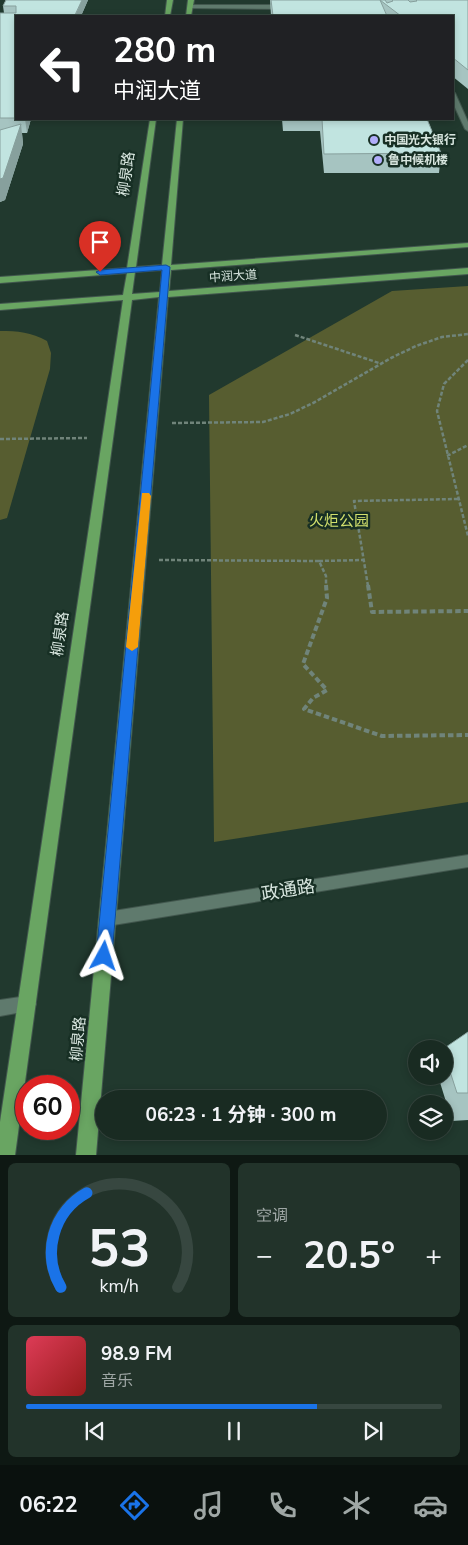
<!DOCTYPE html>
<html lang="zh">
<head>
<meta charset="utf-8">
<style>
	:root { --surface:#192b22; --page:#22332a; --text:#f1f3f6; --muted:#9fa7a5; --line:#374740; --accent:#1a73e8 }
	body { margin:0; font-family:"Nunito Sans","Noto Sans SC",sans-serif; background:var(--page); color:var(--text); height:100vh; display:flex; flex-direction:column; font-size:19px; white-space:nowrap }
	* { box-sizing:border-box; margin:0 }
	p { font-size:16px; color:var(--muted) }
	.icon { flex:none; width:28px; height:28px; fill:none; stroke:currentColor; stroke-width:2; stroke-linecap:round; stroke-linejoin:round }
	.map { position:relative; height:1155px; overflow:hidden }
	.details { display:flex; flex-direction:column; gap:8px; padding:8px; background:#0e1813; flex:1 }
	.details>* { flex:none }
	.hud { position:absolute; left:15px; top:15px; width:439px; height:105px; border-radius:0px; box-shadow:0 2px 8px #0003,0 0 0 1px var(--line); background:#202124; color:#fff; overflow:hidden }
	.buttons { position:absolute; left:408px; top:1040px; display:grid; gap:10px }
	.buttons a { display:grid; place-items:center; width:45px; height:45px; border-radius:50%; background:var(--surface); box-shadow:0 2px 8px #0003,0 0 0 1px var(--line); font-size:25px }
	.speed { position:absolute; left:15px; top:1075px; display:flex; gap:10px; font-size:25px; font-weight:700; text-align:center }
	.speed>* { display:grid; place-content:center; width:65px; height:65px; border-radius:50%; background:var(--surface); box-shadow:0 2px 8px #0003,0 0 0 1px var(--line); line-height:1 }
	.speed .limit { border:8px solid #d22; background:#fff; color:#111 }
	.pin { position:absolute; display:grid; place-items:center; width:42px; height:42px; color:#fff; margin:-51px -21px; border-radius:50% 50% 50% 0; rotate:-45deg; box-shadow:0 0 5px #0007 }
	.pin .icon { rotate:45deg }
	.me { position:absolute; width:55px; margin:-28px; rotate:5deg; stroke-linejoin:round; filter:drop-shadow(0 0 4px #0008) }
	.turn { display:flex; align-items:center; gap:18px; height:105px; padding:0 15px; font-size:22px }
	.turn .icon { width:65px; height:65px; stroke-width:2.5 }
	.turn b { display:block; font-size:35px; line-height:42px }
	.big { font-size:38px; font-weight:700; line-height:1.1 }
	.details .card { flex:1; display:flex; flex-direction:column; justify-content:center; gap:8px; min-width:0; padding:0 18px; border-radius:8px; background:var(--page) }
	.details .dial { align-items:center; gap:0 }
	.dial svg { height:130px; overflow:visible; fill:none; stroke:var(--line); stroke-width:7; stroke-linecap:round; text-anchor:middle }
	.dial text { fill:var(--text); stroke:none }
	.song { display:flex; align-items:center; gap:15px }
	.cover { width:60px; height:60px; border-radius:8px; background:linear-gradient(135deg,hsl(350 70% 55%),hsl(0 70% 35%)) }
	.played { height:5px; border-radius:2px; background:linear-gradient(90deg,var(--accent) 70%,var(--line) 70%) }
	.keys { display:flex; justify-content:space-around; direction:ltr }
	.heat { display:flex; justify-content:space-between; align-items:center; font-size:28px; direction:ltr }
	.details .tiles { flex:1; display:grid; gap:8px; grid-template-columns:1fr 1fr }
	.card:last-child { grid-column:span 2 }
	.trip { position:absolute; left:95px; top:1090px; width:292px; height:50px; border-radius:25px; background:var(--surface); box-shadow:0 2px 8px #0003,0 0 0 1px var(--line); font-weight:700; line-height:50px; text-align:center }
	.dock { display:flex; height:80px; justify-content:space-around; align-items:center; background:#0a110e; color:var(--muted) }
	.dock .icon { width:35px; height:35px }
	.dock .selected { color:var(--accent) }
	.dock b { font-size:22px; color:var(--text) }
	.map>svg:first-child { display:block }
	.green { fill:#575d30 }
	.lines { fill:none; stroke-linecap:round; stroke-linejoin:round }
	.minor-casing { stroke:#42574e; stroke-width:2 }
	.tertiary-casing { stroke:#42574e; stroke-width:2 }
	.primary-casing { stroke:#42574e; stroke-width:2 }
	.path-far1 { stroke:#70847a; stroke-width:2.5; stroke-dasharray:4 2; stroke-linecap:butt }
	.path { stroke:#70847a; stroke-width:4; stroke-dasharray:5.5 3; stroke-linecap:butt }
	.minor { fill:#5f7a6d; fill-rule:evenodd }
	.tertiary { fill:#5f7a6d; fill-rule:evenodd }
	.primary { fill:#69a562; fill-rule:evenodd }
	.wall { fill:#a6c4c1 }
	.shaded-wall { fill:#87a09d }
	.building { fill:#c1e4e0; stroke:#87a09d }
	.route { fill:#1a73e8; stroke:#114b97 }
	.slow { fill:#f59e0b }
	.poi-dot { fill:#b1adfa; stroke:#172f24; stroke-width:2 }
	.labels { text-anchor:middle; stroke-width:5; stroke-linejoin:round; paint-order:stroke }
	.far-poi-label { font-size:12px; font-weight:bold; fill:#d8e6df; stroke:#172f24; text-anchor:start }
	.far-street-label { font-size:12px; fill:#d8e6df; stroke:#172f24 }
	.street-label { font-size:15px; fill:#d8e6df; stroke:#172f24 }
	.park-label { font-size:15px; fill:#d2e06d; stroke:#172f24 }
	.near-street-label { font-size:18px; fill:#d8e6df; stroke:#172f24 }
</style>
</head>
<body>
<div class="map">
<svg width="468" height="1155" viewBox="0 0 468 1155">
	<rect width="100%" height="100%" fill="#21392e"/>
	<path class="green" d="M468,286V802L214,842L209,395L392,291Z
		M0,331C18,331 31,332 47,341L51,353L50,369L7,518L0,520Z"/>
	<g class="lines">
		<g class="minor-casing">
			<path id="minor" d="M190,5H287L290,7L287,9L188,8Z
				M452,91L455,93L468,122V131L465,129L452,101Z"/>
		</g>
		<g class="tertiary-casing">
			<path id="tertiary" d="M468,855V867L107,926L101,924L99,919L101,914L107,912Z
				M27,996L33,998L36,1004L33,1010L0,1016V1000Z"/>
		</g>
		<g class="primary-casing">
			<path id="primary" d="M167,0H173L170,16H165Z
				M188,0H194L191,16H186Z
				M150,119H156L136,267L162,265L177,119H183L171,265L468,243V247L171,270L169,291L468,268V274L168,297L96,1155H76L159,297L132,300L15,1155H0V1122L123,300L0,310V304L123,295L127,273L0,283V277L127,268ZM162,270L160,292L132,294L135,272Z"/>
		</g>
		<path class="path-far1" d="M295,335L382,364
			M468,360L444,384L437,411L468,536
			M172,423L263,422L290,414L315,402L391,358L416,346L442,337L468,334
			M0,439L87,438
			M447,456L468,445
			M159,560L319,561L326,576V586
			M319,561L364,560
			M368,586L354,501L458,499"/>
		<path class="path" d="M326,585L327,598L303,664L327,690L313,698L304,709L382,736L468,735
			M368,585L372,612L468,611"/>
		<use href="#minor" class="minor"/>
		<use href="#tertiary" class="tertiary"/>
		<use href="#primary" class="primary"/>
	</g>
	<path class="wall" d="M6,0H88L81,16H16V119H31L27,133H22L23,144L5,200L0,202V13H4L3,6Z
		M270,0H468V89L452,76V16H271Z
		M282,119H427L441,153L439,173H324L320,131H283Z
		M468,1032V1120L452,1121L438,1076H444V1049Z"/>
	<path class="shaded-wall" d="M82,0H88L81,16H75Z
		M25,119H31L27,133Z
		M21,124L23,144L5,200L0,202V179Z"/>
	<path class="building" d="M6,0H82L75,15H81L80,16H16V118H0V13H16V6H3Z
		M271,0H380L387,16H273Z
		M380,0H385L387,3L393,1L392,0H408L410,2L417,1L416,0H468V70L452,57V16H401Z
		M322,119H427L441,153L324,154Z
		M21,124L3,178L0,179V130Z
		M468,1032V1093H457L444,1053V1049H443Z"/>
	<path class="route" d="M166,265L170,267L112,956L109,961L104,963L98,961L96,956L162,270L100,275L96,272L100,270Z"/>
	<path class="slow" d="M142,493H149L151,496L138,647L132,651L126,647Z"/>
	<g class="poi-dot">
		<circle cx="374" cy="140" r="5"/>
		<circle cx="378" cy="160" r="5"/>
	</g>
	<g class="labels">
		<g class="far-poi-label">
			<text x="384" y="144">中国光大银行</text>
			<text x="388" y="164">鲁中候机楼</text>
		</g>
		<g class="far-street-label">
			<text transform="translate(233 276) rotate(-4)" y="4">中润大道</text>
		</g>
		<g class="street-label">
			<text transform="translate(126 174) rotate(-82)" y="5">柳泉路</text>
			<text transform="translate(60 634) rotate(-82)" y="5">柳泉路</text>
			<text transform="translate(78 1039) rotate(-85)" y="5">柳泉路</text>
		</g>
		<g class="park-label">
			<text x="339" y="526">火炬公园</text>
		</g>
		<g class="near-street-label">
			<text transform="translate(288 890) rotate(-9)" y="6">政通路</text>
		</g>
	</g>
</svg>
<div class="buttons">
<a><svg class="icon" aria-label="sound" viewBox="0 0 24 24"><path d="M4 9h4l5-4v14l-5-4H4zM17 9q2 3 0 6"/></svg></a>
<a><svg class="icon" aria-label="layers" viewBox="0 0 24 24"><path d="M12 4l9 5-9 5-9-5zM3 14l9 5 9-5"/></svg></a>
</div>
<div class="speed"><div class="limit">60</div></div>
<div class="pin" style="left:100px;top:272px;background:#d93025"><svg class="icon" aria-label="arrive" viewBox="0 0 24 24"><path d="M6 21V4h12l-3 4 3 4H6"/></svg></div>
<svg class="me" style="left:104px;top:956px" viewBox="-20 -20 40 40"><path d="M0-17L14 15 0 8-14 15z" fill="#1a73e8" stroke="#fff" stroke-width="4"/></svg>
<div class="trip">06:23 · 1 分钟 · 300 m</div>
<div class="hud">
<div class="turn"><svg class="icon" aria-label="left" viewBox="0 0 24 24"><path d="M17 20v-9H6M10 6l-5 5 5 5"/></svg><div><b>280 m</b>中润大道</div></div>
</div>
</div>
<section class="details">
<div class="tiles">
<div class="card dial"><svg viewBox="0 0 100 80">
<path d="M14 69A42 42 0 1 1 86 69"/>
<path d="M14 69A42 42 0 0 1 30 11" stroke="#1a73e8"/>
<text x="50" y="56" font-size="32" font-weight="700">53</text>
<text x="50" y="72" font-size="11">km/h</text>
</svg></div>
<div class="card"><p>空调</p>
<div class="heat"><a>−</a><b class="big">20.5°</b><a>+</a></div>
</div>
<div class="card">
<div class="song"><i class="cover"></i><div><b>98.9 FM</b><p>音乐</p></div></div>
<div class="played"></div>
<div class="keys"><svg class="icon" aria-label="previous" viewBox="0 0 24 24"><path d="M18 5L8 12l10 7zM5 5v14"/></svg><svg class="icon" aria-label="pause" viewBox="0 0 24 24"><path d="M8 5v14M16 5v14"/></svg><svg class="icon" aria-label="next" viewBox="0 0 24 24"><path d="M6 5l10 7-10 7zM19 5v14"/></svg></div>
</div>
</div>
</section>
<nav class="dock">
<b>06:22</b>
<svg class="icon selected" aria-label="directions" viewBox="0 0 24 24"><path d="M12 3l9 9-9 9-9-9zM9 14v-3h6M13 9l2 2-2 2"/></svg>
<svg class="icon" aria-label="music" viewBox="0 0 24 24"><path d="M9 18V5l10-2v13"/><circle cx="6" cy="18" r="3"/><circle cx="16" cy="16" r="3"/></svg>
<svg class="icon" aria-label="phone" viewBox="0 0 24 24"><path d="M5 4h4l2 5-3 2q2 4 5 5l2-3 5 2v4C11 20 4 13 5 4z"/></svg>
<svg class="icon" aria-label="climate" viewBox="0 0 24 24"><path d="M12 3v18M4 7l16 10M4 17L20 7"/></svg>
<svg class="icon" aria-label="car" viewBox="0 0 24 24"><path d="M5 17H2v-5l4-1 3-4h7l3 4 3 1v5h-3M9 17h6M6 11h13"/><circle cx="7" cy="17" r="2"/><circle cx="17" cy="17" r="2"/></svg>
</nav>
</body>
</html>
